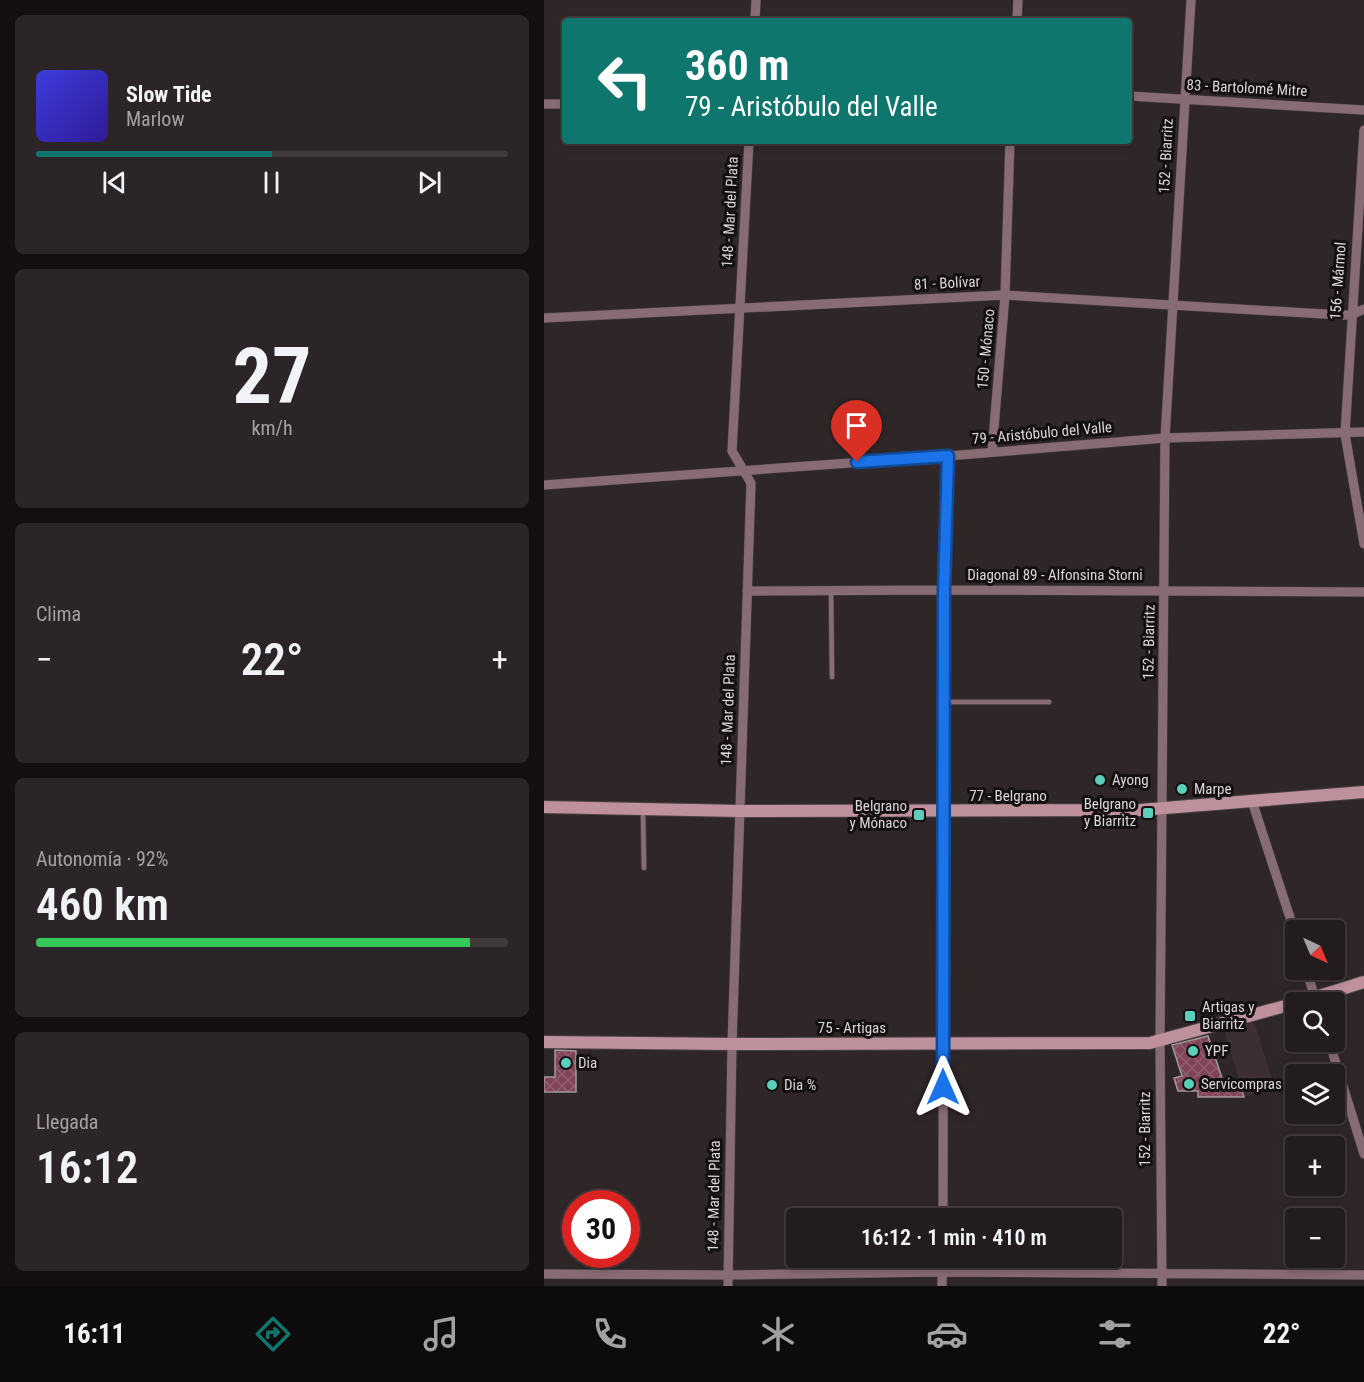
<!DOCTYPE html>
<html lang="es">
<head>
<meta charset="utf-8">
<style>
	:root { --surface:#231c1e; --page:#2b2527; --text:#f1f3f6; --muted:#a3a1a4; --line:#403a3c; --accent:#0f766e }
	body { margin:0; font-family:"Roboto Condensed",sans-serif; background:var(--page); color:var(--text); height:100vh; display:flex; flex-direction:column; font-size:22px; white-space:nowrap }
	* { box-sizing:border-box; margin:0 }
	p { font-size:20px; color:var(--muted) }
	.icon { flex:none; width:33px; height:33px; fill:none; stroke:currentColor; stroke-width:2; stroke-linecap:round; stroke-linejoin:round }
	.map { position:relative; flex:1; overflow:hidden }
	.details { display:flex; flex-direction:column; gap:15px; padding:15px; background:#130f10; width:544px }
	.details>* { flex:none }
	.top-card { position:absolute; left:18px; top:18px; width:570px; height:126px; border-radius:6px; box-shadow:0 3px 9px #0003,0 0 0 2px var(--line); background:#0f766e; color:#fff; overflow:hidden }
	.needle { width:39px; rotate:136deg }
	.buttons { position:absolute; left:741px; top:920px; display:grid; gap:12px }
	.buttons a { display:grid; place-items:center; width:60px; height:60px; border-radius:6px; background:var(--surface); box-shadow:0 3px 9px #0003,0 0 0 2px var(--line); font-size:30px }
	.speed { position:absolute; left:18px; top:1190px; display:flex; gap:12px; font-size:30px; font-weight:700; text-align:center }
	.speed>* { display:grid; place-content:center; width:78px; height:78px; border-radius:50%; background:var(--surface); box-shadow:0 3px 9px #0003,0 0 0 2px var(--line); line-height:1 }
	.speed .limit { border:9px solid #d22; background:#fff; color:#111 }
	.pin { position:absolute; display:grid; place-items:center; width:51px; height:51px; color:#fff; margin:-62px -26px; border-radius:50% 50% 50% 0; rotate:-45deg; box-shadow:0 0 6px #0007 }
	.pin .icon { rotate:45deg }
	.me { position:absolute; width:66px; margin:-33px; rotate:0deg; stroke-linejoin:round; filter:drop-shadow(0 0 4px #0008) }
	.turn { display:flex; align-items:center; gap:21px; height:126px; padding:0 24px; font-size:27px }
	.turn .icon { width:78px; height:78px; stroke-width:2.5 }
	.turn b { display:block; font-size:42px; line-height:51px }
	.big { font-size:45px; font-weight:600; line-height:1.1 }
	.details .widget { flex:1; display:flex; flex-direction:column; justify-content:center; gap:9px; min-width:0; padding:0 21px; border-radius:9px; background:var(--page) }
	.details .dial { align-items:center; gap:0 }
	.dial b { font-size:78px; line-height:1 }
	.song { display:flex; align-items:center; gap:18px }
	.cover { width:72px; height:72px; border-radius:9px; background:linear-gradient(135deg,hsl(240 70% 55%),hsl(250 70% 35%)) }
	.played { height:6px; border-radius:3px; background:linear-gradient(90deg,var(--accent) 50%,var(--line) 50%) }
	.keys { display:flex; justify-content:space-around; direction:ltr }
	.heat { display:flex; justify-content:space-between; align-items:center; font-size:33px; direction:ltr }
	.charge { height:9px; border-radius:4px; background:linear-gradient(90deg,#34c759 92%,var(--line) 0) }
	.trip { position:absolute; left:242px; top:1208px; width:336px; height:60px; border-radius:6px; background:var(--surface); box-shadow:0 3px 9px #0003,0 0 0 2px var(--line); font-weight:600; line-height:60px; text-align:center }
	.tab-bar { display:flex; height:96px; justify-content:space-around; align-items:center; background:#0e0b0c; color:var(--muted) }
	.tab-bar .icon { width:42px; height:42px }
	.tab-bar .on { color:var(--accent) }
	.tab-bar b { font-size:27px; color:var(--text) }
	main { display:flex; flex:1; min-height:0 }
	.map>svg:first-child { display:block }
	.built { fill:#3d2e32 }
	.building { fill:url(#building-cross-hatch); stroke:#a3989a; stroke-width:1.5 }
	.lines { fill:none; stroke-linecap:round; stroke-linejoin:round }
	.lane-casing { stroke:#4b4244; stroke-width:6 }
	.street-casing { stroke:#4b4244; stroke-width:10 }
	.secondary-casing { stroke:#4b4244; stroke-width:14 }
	.lane { stroke:#886c73; stroke-width:4.5 }
	.street { stroke:#886c73; stroke-width:9 }
	.secondary { stroke:#be919d; stroke-width:12 }
	.route-casing { stroke:#114b97; stroke-width:15 }
	.route { stroke:#1a73e8; stroke-width:10 }
	.poi-dot { fill:#5bcebc; stroke:#141011; stroke-width:2 }
	.labels { text-anchor:middle; stroke-width:6; stroke-linejoin:round; paint-order:stroke }
	.street-label { font-size:15px; fill:#dcd5d7; stroke:#141011 }
	.poi-label { font-size:15px; fill:#dcd5d7; stroke:#141011; text-anchor:start }
</style>
</head>
<body>
<main>
<section class="details">
<div class="widget">
<div class="song"><i class="cover"></i><div><b>Slow Tide</b><p>Marlow</p></div></div>
<div class="played"></div>
<div class="keys"><svg class="icon" aria-label="previous" viewBox="0 0 24 24"><path d="M18 5L8 12l10 7zM5 5v14"/></svg><svg class="icon" aria-label="pause" viewBox="0 0 24 24"><path d="M8 5v14M16 5v14"/></svg><svg class="icon" aria-label="next" viewBox="0 0 24 24"><path d="M6 5l10 7-10 7zM19 5v14"/></svg></div>
</div>
<div class="widget dial"><b>27</b><p>km/h</p></div>
<div class="widget"><p>Clima</p>
<div class="heat"><a>−</a><b class="big">22°</b><a>+</a></div>
</div>
<div class="widget"><p>Autonomía · 92%</p><b class="big">460 km</b><div class="charge"></div></div>
<div class="widget"><p>Llegada</p><b class="big">16:12</b></div>
</section>
<div class="map">
<svg width="820" height="1286" viewBox="0 0 820 1286">
	<defs>
		<pattern id="building-cross-hatch" width="8" height="8" patternUnits="userSpaceOnUse" patternTransform="scale(1.5)"><rect width="8" height="8" fill="#7f4456"/><path d="M0 0l8 8M0 8l8-8" fill="none" stroke="#915e6e"/></pattern>
	</defs>
	<rect width="100%" height="100%" fill="#2f2628"/>
	<path class="built" d="M710,1021L731,1088L700,1097L680,1029Z"/>
	<path class="building" d="M664,1036L679,1081H695L700,1097H654V1091H634L630,1078L638,1076L628,1045Z
		M11,1050L32,1051V1092H0V1077H11Z"/>
	<g class="lines">
		<g class="lane-casing">
			<path id="lane" d="M287,591L288,677
				M401,702H505
				M99,811L100,868"/>
		</g>
		<g class="street-casing">
			<path id="street" d="M211,21L212,0
				M473,21L474,0
				M585,96L820,110
				M0,104H21
				M820,130L801,434L820,544
				M0,318L461,295L797,315H807L820,309
				M448,452L461,295L466,141
				M0,485L404,456L621,438L820,432
				M203,591L400,590L820,592
				M708,801L752,936
				M762,969L772,1001
				M785,1041L820,1154
				M399,1218L400,590L404,456
				M0,1274L184,1275L398,1272L820,1275
				M184,1286L188,1044L207,483L188,451L205,141
				M398,1286L399,1257
				M618,1286L616,1041L621,438L647,0"/>
		</g>
		<g class="secondary-casing">
			<path id="secondary" d="M0,807L196,811L596,810L820,792
				M756,1002L820,982
				M0,1042L188,1044L606,1043L752,1003"/>
		</g>
		<use href="#lane" class="lane"/>
		<use href="#street" class="street"/>
		<use href="#secondary" class="secondary"/>
	</g>
	<g class="lines">
		<g class="route-casing">
			<path id="route" d="M313,462L404,456L400,590L399,1087"/>
		</g>
		<use href="#route" class="route"/>
	</g>
	<g class="poi-dot">
		<circle cx="556" cy="780" r="6"/>
		<circle cx="638" cy="789" r="6"/>
		<rect x="598" y="807" width="12" height="12" rx="3"/>
		<rect x="369" y="809" width="12" height="12" rx="3"/>
		<rect x="640" y="1010" width="12" height="12" rx="3"/>
		<circle cx="649" cy="1051" r="6"/>
		<circle cx="22" cy="1063" r="6"/>
		<circle cx="645" cy="1084" r="6"/>
		<circle cx="228" cy="1085" r="6"/>
	</g>
	<g class="labels">
		<g class="street-label">
			<text transform="translate(703 88) rotate(3)" y="5">83 - Bartolomé Mitre</text>
			<text transform="translate(622 156) rotate(-87)" y="5">152 - Biarritz</text>
			<text transform="translate(186 212) rotate(-87)" y="5">148 - Mar del Plata</text>
			<text transform="translate(794 281) rotate(-86)" y="5">156 - Mármol</text>
			<text transform="translate(403 283) rotate(-3)" y="5">81 - Bolívar</text>
			<text transform="translate(442 349) rotate(-85)" y="5">150 - Mónaco</text>
			<text transform="translate(498 433) rotate(-5)" y="5">79 - Aristóbulo del Valle</text>
			<text x="511" y="580">Diagonal 89 - Alfonsina Storni</text>
			<text transform="translate(605 642) rotate(-89)" y="5">152 - Biarritz</text>
			<text transform="translate(184 710) rotate(-88)" y="5">148 - Mar del Plata</text>
			<text x="464" y="801">77 - Belgrano</text>
			<text x="308" y="1033">75 - Artigas</text>
			<text transform="translate(601 1129) rotate(-90)" y="5">152 - Biarritz</text>
			<text transform="translate(170 1196) rotate(-89)" y="5">148 - Mar del Plata</text>
		</g>
		<g class="poi-label">
			<text x="568" y="785">Ayong</text>
			<text x="650" y="794">Marpe</text>
			<text x="592" y="809" text-anchor="end">Belgrano<tspan x="592" dy="17">y Biarritz</tspan></text>
			<text x="363" y="811" text-anchor="end">Belgrano<tspan x="363" dy="17">y Mónaco</tspan></text>
			<text x="658" y="1012">Artigas y<tspan x="658" dy="17">Biarritz</tspan></text>
			<text x="661" y="1056">YPF</text>
			<text x="34" y="1068">Dia</text>
			<text x="657" y="1089">Servicompras</text>
			<text x="240" y="1090">Dia %</text>
		</g>
	</g>
</svg>
<div class="buttons">
<a><svg class="needle" viewBox="-14 -14 28 28"><path d="M0-13l5 13h-10z" fill="#e53935"/><path d="M0 13l5-13h-10z" fill="#a3a1a4"/></svg></a>
<a><svg class="icon" aria-label="search" viewBox="0 0 24 24"><circle cx="10" cy="10" r="6"/><path d="M15 15l6 6"/></svg></a>
<a><svg class="icon" aria-label="layers" viewBox="0 0 24 24"><path d="M12 4l9 5-9 5-9-5zM3 14l9 5 9-5"/></svg></a>
<a>+</a>
<a>−</a>
</div>
<div class="speed"><div class="limit">30</div></div>
<div class="pin" style="left:313px;top:462px;background:#d93025"><svg class="icon" aria-label="arrive" viewBox="0 0 24 24"><path d="M6 21V4h12l-3 4 3 4H6"/></svg></div>
<svg class="me" style="left:399px;top:1087px" viewBox="-20 -20 40 40"><path d="M0-17L14 15 0 8-14 15z" fill="#1a73e8" stroke="#fff" stroke-width="4"/></svg>
<div class="trip">16:12 · 1 min · 410 m</div>
<div class="top-card">
<div class="turn"><svg class="icon" aria-label="left" viewBox="0 0 24 24"><path d="M17 20v-9H6M10 6l-5 5 5 5"/></svg><div><b>360 m</b>79 - Aristóbulo del Valle</div></div>
</div>
</div>
</main>
<nav class="tab-bar">
<b>16:11</b>
<svg class="icon on" aria-label="directions" viewBox="0 0 24 24"><path d="M12 3l9 9-9 9-9-9zM9 14v-3h6M13 9l2 2-2 2"/></svg>
<svg class="icon" aria-label="music" viewBox="0 0 24 24"><path d="M9 18V5l10-2v13"/><circle cx="6" cy="18" r="3"/><circle cx="16" cy="16" r="3"/></svg>
<svg class="icon" aria-label="phone" viewBox="0 0 24 24"><path d="M5 4h4l2 5-3 2q2 4 5 5l2-3 5 2v4C11 20 4 13 5 4z"/></svg>
<svg class="icon" aria-label="climate" viewBox="0 0 24 24"><path d="M12 3v18M4 7l16 10M4 17L20 7"/></svg>
<svg class="icon" aria-label="car" viewBox="0 0 24 24"><path d="M5 17H2v-5l4-1 3-4h7l3 4 3 1v5h-3M9 17h6M6 11h13"/><circle cx="7" cy="17" r="2"/><circle cx="17" cy="17" r="2"/></svg>
<svg class="icon" aria-label="filters" viewBox="0 0 24 24"><path d="M4 7h16M4 17h16"/><circle cx="9" cy="7" r="2"/><circle cx="15" cy="17" r="2"/></svg>
<b>22°</b>
</nav>
</body>
</html>
